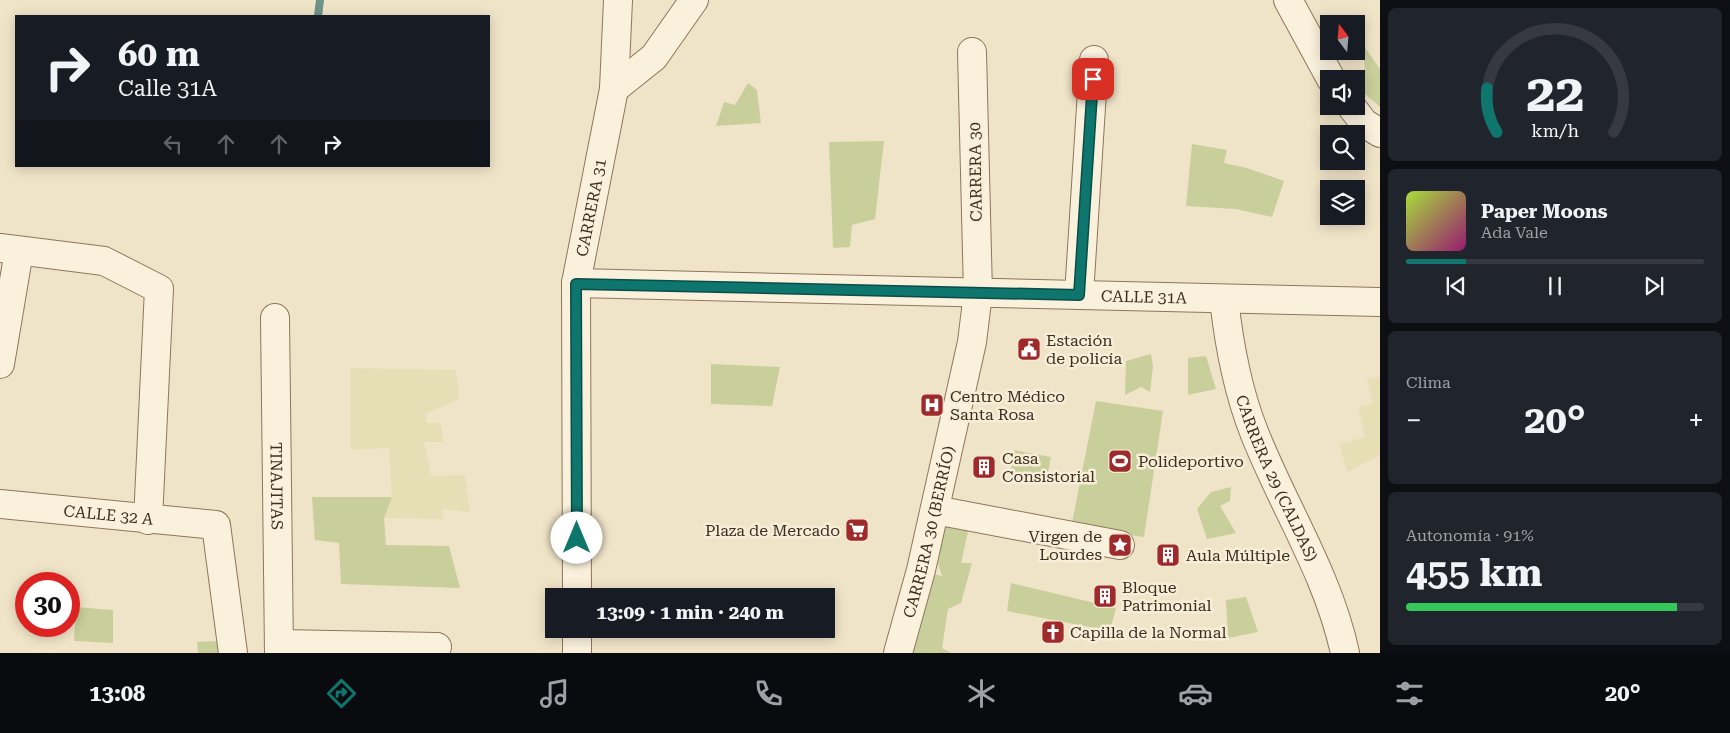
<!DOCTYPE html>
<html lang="es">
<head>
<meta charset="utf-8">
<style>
	:root { --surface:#171b24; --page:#20242c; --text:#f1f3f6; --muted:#9ea1a6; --line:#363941; --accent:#0f766e }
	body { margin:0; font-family:"Roboto Serif",serif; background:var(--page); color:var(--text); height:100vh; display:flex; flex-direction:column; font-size:19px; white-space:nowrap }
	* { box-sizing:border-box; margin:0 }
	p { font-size:16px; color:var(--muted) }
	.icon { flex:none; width:28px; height:28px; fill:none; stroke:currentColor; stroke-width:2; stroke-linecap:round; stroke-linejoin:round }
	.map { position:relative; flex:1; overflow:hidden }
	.panel { display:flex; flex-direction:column; gap:8px; padding:8px; background:#0d0f14; width:350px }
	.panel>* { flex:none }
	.guide { position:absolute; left:15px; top:15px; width:475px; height:152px; border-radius:0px; box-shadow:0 2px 12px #0003; background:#171b24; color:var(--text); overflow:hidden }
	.needle { width:32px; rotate:344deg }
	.controls { position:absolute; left:1320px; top:15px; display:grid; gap:10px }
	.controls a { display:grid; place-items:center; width:45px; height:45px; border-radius:0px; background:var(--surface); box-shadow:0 2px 12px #0003; font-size:25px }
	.speed { position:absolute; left:15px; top:572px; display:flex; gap:10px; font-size:25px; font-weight:700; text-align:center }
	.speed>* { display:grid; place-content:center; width:65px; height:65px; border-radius:50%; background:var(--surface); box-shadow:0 2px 12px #0003; line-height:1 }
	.speed .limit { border:8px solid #d22; background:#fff; color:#111 }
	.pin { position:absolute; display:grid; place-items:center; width:42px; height:42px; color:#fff; margin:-21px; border-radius:10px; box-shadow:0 2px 8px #0006 }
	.me { position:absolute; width:55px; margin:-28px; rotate:0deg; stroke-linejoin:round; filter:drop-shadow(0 0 4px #0008) }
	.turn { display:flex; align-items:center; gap:18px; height:105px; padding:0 20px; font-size:22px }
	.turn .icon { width:65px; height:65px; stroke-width:2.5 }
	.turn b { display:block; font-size:35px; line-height:42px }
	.lanes { display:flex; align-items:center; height:48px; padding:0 20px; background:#0003; justify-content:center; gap:25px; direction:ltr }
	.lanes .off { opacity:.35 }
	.big { font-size:38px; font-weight:700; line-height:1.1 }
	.panel .card { flex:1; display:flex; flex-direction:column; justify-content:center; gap:8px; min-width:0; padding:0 18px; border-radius:8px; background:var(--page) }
	.panel .dial { align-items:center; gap:0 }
	.dial svg { height:130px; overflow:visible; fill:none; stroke:var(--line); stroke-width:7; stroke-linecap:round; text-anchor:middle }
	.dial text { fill:var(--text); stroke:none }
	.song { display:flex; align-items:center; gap:15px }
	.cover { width:60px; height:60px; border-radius:8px; background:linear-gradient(135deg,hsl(80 70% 55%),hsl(320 70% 35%)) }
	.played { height:5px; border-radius:2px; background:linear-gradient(90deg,var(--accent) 20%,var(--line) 20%) }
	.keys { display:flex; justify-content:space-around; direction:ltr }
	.heat { display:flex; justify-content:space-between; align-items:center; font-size:28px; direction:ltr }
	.charge { height:8px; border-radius:4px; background:linear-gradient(90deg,#34c759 91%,var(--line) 0) }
	.trip { position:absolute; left:545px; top:588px; width:290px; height:50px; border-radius:0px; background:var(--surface); box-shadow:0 2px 12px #0003; font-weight:700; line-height:50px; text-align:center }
	.tab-bar { display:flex; height:80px; justify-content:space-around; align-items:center; background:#090b0e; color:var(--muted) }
	.tab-bar .icon { width:35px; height:35px }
	.tab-bar .on { color:var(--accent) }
	.tab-bar b { font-size:22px; color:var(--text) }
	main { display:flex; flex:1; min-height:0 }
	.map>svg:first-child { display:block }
	.farmland { fill:#e6deb5 }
	.green { fill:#c9cf9b }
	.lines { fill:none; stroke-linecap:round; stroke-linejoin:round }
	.stream { stroke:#6f938a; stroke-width:8 }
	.minor-casing { stroke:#8d765c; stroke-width:30 }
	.minor { stroke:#faf1dc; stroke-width:28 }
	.route-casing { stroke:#0a4d48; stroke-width:12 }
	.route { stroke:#0f766e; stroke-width:9 }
	.labels { text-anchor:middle; stroke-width:5; stroke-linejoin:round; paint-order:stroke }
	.street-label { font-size:16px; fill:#3d2e20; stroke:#f7eed8 }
	.poi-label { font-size:16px; fill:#3d2e20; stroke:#f7eed8; text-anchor:start }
</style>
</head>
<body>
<main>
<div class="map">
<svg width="1380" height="653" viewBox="0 0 1380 653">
	<rect width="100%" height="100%" fill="#f0e4c8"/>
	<path class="farmland" d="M351,368L456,370L459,399L425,414L427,423H441L443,442H424L431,475L423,476L465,475L470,512L443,509V519L384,518L392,497L389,448L351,450Z
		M1380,377V455L1347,472L1340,444L1365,437L1358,407L1373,404L1367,379Z"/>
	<path class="green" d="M1364,46L1380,69V107L1365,94Z
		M748,83L757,90L761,123L716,126L724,102L735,105Z
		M884,141L875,219L852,225L850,247L833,248L829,142Z
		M1192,144L1227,150L1224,163L1247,168L1284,181L1272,217L1235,209L1186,206Z
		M1151,354L1153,367L1150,392L1141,387L1125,395L1126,361Z
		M1206,356L1216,389L1188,395V358Z
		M711,364L780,367L772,406L711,404Z
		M1096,401L1163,411L1144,537L1071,528Z
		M1014,450L1051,457L1046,483L1010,476Z
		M1231,487L1230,501L1220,506L1236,533L1207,539L1197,509L1211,492Z
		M312,497H392L384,518L386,545L449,546L460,588L341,584L339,543L315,540Z
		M946,519L969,527L961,563H972L961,603L948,609L942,648L951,653H912L929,573L942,576L938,563Z
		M1011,583L1116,608L1110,631L1007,611Z
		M1246,597L1258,632L1228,638L1226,600Z
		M76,607L113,610V643L74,641Z
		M219,641L220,653H198L197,642Z"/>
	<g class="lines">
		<path class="stream" d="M318,16L320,0"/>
		<g class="minor-casing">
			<g id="minor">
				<path d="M1288,0L1331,79"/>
				<path d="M614,89L654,57L694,0"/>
				<path d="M1351,106L1364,123L1380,133"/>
				<path d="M0,248L104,261L159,289L148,520"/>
				<path id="s1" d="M576,283L1380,302"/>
				<path d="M1079,295L1094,60"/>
				<path id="s2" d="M1224,299C1229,345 1237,389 1254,432C1283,506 1328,574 1345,653"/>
				<path id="s3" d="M275,318L279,653"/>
				<path d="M0,364L19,251"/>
				<path id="s4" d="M0,504L216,525L233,653"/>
				<path d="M935,510L1120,545"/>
				<path id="s5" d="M577,596L576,283L614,89L618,0"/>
				<path d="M577,629V653"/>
				<path d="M280,644L437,647"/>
				<path id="s6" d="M898,653L921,570L972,342L978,293L972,52"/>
			</g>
		</g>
		<use href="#minor" class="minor"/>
	</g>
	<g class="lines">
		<g class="route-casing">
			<path id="route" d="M577,538L576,284L1079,295L1093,79"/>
		</g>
		<use href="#route" class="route"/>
	</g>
	<defs>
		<g id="civic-square" transform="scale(1.25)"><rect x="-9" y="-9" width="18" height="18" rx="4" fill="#9e2a2b" stroke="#f7eed8"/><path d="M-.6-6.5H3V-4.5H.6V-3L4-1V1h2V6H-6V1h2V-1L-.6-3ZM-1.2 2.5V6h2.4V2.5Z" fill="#fff"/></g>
		<g id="hospital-square" transform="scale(1.25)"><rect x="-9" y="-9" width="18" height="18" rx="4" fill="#9e2a2b" stroke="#f7eed8"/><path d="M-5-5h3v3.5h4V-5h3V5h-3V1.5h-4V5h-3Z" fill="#fff"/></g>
		<g id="stadium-square" transform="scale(1.25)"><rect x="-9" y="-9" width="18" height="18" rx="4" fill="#9e2a2b" stroke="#f7eed8"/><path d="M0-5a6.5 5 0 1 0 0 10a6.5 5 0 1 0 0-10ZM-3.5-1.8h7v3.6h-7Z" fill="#fff"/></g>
		<g id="building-square" transform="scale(1.25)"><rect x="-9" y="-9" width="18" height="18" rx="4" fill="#9e2a2b" stroke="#f7eed8"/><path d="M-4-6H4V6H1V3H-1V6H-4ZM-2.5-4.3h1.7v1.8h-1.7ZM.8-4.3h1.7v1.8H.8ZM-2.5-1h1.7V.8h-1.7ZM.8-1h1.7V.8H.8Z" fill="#fff"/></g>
		<g id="supermarket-square" transform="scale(1.25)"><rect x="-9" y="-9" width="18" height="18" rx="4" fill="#9e2a2b" stroke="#f7eed8"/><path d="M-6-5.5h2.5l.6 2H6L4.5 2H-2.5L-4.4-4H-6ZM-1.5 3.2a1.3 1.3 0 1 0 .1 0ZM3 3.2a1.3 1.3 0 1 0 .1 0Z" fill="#fff"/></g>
		<g id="sight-square" transform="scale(1.25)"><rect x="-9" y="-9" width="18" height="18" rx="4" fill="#9e2a2b" stroke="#f7eed8"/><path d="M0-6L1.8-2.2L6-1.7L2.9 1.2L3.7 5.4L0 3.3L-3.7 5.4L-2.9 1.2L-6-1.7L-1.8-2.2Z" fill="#fff"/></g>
		<g id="church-square" transform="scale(1.25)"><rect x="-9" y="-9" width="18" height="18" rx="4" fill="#9e2a2b" stroke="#f7eed8"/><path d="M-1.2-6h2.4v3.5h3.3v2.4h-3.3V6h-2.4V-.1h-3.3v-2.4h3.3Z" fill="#fff"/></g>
	</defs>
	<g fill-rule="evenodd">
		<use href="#civic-square" x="1029" y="349"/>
		<use href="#hospital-square" x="932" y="405"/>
		<use href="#stadium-square" x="1120" y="461"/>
		<use href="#building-square" x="984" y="467"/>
		<use href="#supermarket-square" x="857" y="530"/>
		<use href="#sight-square" x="1120" y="545"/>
		<use href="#building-square" x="1168" y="555"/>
		<use href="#building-square" x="1105" y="596"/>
		<use href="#church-square" x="1053" y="632"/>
	</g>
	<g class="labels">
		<g class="street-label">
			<text transform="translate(975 172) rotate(-91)" y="6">CARRERA 30</text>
			<text dy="6" stroke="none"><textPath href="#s5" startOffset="390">CARRERA 31</textPath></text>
			<text dy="6" stroke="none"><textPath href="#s1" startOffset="568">CALLE 31A</textPath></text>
			<text dy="6" stroke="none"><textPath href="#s2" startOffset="188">CARRERA 29 (CALDAS)</textPath></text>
			<text dy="6" stroke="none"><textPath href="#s3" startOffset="168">TINAJITAS</textPath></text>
			<text dy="6" stroke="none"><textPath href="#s4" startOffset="109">CALLE 32 A</textPath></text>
			<text dy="6" stroke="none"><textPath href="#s6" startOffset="125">CARRERA 30 (BERRÍO)</textPath></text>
		</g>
		<g class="poi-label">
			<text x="1046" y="346">Estación<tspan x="1046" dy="18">de policía</tspan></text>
			<text x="950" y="402">Centro Médico<tspan x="950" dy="18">Santa Rosa</tspan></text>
			<text x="1002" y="464">Casa<tspan x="1002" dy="18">Consistorial</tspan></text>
			<text x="1138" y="467">Polideportivo</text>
			<text x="840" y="536" text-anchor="end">Plaza de Mercado</text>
			<text x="1102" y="542" text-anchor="end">Virgen de<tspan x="1102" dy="18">Lourdes</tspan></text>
			<text x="1186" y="561">Aula Múltiple</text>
			<text x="1122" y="593">Bloque<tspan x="1122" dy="18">Patrimonial</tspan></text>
			<text x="1070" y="638">Capilla de la Normal</text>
		</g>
	</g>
</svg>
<div class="controls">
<a><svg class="needle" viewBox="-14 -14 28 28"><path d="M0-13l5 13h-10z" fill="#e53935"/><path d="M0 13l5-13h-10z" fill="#9ea1a6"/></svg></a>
<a><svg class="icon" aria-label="sound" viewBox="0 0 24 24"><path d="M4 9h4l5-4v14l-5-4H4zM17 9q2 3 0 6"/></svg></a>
<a><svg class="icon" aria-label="search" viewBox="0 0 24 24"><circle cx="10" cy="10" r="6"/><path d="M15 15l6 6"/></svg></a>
<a><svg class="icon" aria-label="layers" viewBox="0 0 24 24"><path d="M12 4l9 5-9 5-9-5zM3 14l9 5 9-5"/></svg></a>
</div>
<div class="speed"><div class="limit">30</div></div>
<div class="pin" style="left:1093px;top:79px;background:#d93025"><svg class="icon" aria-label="arrive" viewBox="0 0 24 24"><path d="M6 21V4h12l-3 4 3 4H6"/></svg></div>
<svg class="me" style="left:577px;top:538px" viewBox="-20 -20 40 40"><circle r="19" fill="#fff"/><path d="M0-13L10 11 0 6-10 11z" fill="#0f766e"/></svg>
<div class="trip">13:09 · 1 min · 240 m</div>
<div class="guide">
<div class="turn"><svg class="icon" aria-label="right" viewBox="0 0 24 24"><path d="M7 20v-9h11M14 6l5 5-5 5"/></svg><div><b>60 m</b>Calle 31A</div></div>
<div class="lanes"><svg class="icon off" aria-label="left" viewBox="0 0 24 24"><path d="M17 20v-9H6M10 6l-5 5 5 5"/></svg><svg class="icon off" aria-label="ahead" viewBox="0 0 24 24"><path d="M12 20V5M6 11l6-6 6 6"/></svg><svg class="icon off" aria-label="ahead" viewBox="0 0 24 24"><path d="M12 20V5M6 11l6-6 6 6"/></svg><svg class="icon" aria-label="right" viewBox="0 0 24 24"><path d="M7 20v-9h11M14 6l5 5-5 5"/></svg></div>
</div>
</div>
<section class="panel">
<div class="card dial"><svg viewBox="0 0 100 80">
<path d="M14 69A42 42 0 1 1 86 69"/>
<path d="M14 69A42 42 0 0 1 8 42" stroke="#0f766e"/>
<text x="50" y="56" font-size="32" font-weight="700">22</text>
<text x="50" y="72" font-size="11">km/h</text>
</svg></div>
<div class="card">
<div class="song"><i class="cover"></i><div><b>Paper Moons</b><p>Ada Vale</p></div></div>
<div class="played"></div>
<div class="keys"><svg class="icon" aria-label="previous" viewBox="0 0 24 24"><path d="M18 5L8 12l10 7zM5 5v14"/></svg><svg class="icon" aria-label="pause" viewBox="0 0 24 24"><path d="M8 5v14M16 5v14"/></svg><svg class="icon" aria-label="next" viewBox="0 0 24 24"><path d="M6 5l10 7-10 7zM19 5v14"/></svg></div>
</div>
<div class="card"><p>Clima</p>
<div class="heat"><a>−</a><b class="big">20°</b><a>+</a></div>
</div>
<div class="card"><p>Autonomía · 91%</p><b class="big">455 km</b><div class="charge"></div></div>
</section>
</main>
<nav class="tab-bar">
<b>13:08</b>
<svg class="icon on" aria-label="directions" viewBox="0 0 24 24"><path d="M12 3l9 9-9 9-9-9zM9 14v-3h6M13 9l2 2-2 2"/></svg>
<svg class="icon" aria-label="music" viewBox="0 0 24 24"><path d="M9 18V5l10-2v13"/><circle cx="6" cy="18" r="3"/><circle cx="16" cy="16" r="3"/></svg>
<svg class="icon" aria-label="phone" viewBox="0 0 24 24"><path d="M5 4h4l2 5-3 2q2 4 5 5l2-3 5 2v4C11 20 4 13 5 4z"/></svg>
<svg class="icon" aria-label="climate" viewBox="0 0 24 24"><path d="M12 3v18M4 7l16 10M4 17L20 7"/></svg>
<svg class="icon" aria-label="car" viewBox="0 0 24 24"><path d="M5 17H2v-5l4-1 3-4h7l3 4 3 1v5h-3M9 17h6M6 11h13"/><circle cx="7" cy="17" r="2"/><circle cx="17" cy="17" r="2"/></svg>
<svg class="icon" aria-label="filters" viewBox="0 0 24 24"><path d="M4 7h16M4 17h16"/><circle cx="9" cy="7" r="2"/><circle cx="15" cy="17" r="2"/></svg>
<b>20°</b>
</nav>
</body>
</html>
